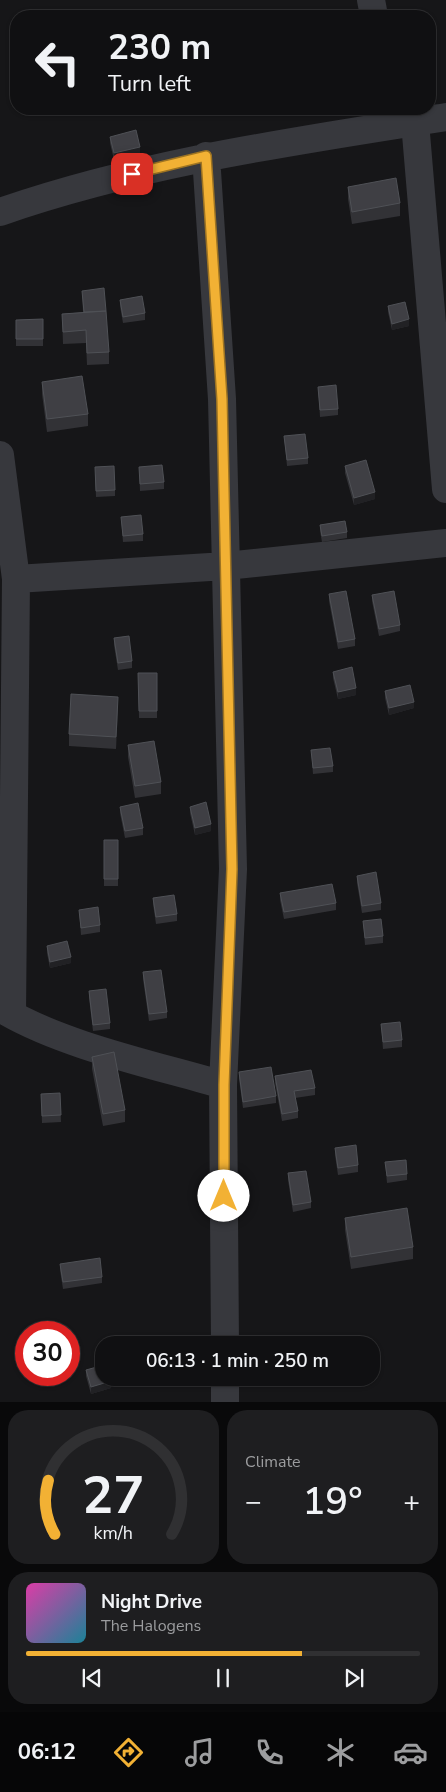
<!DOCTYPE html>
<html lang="en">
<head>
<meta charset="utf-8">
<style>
	:root { --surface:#101012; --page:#1e1e20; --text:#f1f3f6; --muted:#9c9d9f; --line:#303032; --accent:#f2b134 }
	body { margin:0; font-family:"Nunito Sans",sans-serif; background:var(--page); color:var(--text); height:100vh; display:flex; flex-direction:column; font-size:19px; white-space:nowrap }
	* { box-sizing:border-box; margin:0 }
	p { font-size:16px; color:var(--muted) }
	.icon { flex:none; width:28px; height:28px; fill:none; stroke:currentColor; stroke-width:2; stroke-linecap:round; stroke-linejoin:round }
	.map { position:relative; height:1402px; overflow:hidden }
	.side { display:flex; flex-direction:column; gap:8px; padding:8px; background:#09090a; flex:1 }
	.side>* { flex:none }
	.hud { position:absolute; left:10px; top:10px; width:426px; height:105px; border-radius:20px; box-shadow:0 1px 4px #0004,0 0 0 1px var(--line); background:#101012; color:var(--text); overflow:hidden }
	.speed { position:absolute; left:15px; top:1321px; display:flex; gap:10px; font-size:25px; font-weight:700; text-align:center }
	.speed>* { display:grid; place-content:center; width:65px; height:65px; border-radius:50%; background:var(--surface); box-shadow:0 1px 4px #0004,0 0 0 1px var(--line); line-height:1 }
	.speed .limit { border:8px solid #d22; background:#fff; color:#111 }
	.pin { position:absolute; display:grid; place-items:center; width:42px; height:42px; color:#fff; margin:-21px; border-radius:10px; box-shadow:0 2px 8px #0006 }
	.me { position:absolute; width:55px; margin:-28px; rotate:0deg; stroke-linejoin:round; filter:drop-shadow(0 0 4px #0008) }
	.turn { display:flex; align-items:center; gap:18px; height:105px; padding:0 15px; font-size:22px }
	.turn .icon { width:65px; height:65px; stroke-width:2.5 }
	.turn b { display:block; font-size:35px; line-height:42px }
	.big { font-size:38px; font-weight:600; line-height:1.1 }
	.side .card { flex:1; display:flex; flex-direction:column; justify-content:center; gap:8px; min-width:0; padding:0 18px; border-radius:20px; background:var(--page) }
	.side .dial { align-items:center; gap:0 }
	.dial svg { height:130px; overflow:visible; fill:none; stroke:var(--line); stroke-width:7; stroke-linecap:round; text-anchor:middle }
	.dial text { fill:var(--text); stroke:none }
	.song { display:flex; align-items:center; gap:15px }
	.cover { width:60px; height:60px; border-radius:8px; background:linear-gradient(135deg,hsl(320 70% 55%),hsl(190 70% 35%)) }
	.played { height:5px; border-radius:2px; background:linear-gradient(90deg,var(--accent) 70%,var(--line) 70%) }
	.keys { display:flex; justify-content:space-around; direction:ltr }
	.heat { display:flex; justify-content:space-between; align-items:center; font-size:28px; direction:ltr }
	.side .tiles { flex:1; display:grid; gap:8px; grid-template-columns:1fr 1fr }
	.card:last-child { grid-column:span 2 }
	.trip { position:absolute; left:95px; top:1336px; width:285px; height:50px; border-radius:20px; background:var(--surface); box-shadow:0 1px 4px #0004,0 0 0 1px var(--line); font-weight:600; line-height:50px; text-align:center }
	.dock { display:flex; height:80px; justify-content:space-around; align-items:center; background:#060607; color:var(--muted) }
	.dock .icon { width:35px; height:35px }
	.dock .selected { color:var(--accent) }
	.dock b { font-size:22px; color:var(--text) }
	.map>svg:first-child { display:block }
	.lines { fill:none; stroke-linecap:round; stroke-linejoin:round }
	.minor { stroke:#37383d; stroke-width:28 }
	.wall { fill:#323236 }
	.shaded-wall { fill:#212124 }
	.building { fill:#3f3f44; stroke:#4f5156 }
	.route-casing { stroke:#9d7322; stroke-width:12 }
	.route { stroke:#f2b134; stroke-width:9 }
</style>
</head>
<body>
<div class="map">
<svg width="446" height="1402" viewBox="0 0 446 1402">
	<rect width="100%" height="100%" fill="#161618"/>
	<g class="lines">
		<path class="minor" d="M371,0L374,16
			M415,122L446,489
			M206,156L222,399L233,869L223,1085L225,1345
			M0,212C144,162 296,141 446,117
			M0,455L16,579L12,1015
			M16,579L226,566L446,543
			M0,1008C60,1045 155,1065 223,1085
			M225,1378V1402"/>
	</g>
	<path class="wall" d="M110,137L140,153L114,160L110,143Z
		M348,187L400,203V216L352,224L348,199Z
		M82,291L109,352V364L87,365L86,343L63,344L62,314L83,312Z
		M120,300L145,313V320L123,323L120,306Z
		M388,306L409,326L392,330L388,312Z
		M43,319V346H16V320Z
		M42,382L88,414V426L47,432L42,394Z
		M318,387L338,409V415L320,417Z
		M284,436L308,458V464L287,466Z
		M345,466L375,499L354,505L345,473Z
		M139,467L164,482V489L140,491Z
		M95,474L115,490V496L96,497Z
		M121,517L143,534V541L123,542Z
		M320,525L347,532V538L322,542L320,531Z
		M329,594L355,639V646L338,649L329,601Z
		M372,595L400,625V631L379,636L372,601Z
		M114,638L132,661V668L118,670L114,645Z
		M333,672L356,695L338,699L333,678Z
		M138,673H157V718H139Z
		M385,691L414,708L389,715L385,698Z
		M118,709L116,749L69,746V734Z
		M128,745L161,782V794L135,798L128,757Z
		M311,750L333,766V772L313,774Z
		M120,807L143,828V835L125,838L120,813Z
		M190,807L211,831L195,835L190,813Z
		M104,840H118V886H104Z
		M357,876L381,903V910L362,913L357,883Z
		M280,893L336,903V910L284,919L280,900Z
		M153,898L177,914V921L156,924L153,904Z
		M79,910L100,925V932L81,935Z
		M363,921L383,936V943L365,945Z
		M47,946L71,963L50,968L47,953Z
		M143,972L167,1012V1018L149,1021L143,979Z
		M89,991L110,1023V1029L93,1031L89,998Z
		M381,1024L402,1040V1047L383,1049Z
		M92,1057L125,1110V1122L103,1126L92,1069Z
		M239,1072L276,1096V1103L243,1108L239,1079Z
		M275,1076L315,1088V1095L295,1098L298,1111V1118L282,1121L275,1083Z
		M60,1093L61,1122L42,1123L41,1094Z
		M335,1148L358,1165V1172L338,1175L335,1155Z
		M385,1162L407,1174V1180L387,1183Z
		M288,1173L311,1202V1208L293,1212L288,1180Z
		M345,1218L413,1247V1259L351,1269L345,1230Z
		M60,1264L102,1277V1283L63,1289L60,1270Z
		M86,1370L111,1388L91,1394L86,1376Z"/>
	<path class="shaded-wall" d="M140,147V153L114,160V153Z
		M409,319V326L392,330V324Z
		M375,492V499L354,505V498Z
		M356,688V695L338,699V692Z
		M118,697V709L116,749V737Z
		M414,702V708L389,715V708Z
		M211,824V831L195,835V828Z
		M71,957V963L50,968V962Z
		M111,1381V1388L91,1394V1387Z"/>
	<path class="building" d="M136,130L140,147L114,153L110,137Z
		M396,178L400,203L352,212L348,187Z
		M104,288L106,311L84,312L82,291Z
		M142,296L145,313L123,317L120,300Z
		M405,302L409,319L392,324L388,306Z
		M106,311L109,352L87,353L86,330L63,332L62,314Z
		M43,319V339H16V320Z
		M82,376L88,414L47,419L42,382Z
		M336,385L338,409L320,410L318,387Z
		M305,434L308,458L287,460L284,436Z
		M366,460L375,492L354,498L345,466Z
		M162,465L164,482L140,484L139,467Z
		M114,466L115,490L96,491L95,467Z
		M141,515L143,534L123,536L121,517Z
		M345,521L347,532L322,536L320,525Z
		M346,591L355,639L338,642L329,594Z
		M394,591L400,625L379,629L372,595Z
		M129,636L132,661L118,663L114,638Z
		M352,667L356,688L338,692L333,672Z
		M138,673H157V711H139Z
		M410,685L414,702L389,708L385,691Z
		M71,694L118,697L116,737L69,734Z
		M154,741L161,782L135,786L128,745Z
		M330,748L333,766L313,768L311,750Z
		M206,802L211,824L195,828L190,807Z
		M138,803L143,828L125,831L120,807Z
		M104,840H118V879H104Z
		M376,872L381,903L362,906L357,876Z
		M332,884L336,903L284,912L280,893Z
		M174,895L177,914L156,917L153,898Z
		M98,907L100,925L81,928L79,910Z
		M381,919L383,936L365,938L363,921Z
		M67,941L71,957L50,962L47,946Z
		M161,970L167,1012L149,1014L143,972Z
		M106,989L110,1023L93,1025L89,991Z
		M400,1022L402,1040L383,1042L381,1024Z
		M114,1052L125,1110L103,1114L92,1057Z
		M271,1067L276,1096L243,1102L239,1072Z
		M311,1070L315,1088L294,1091L298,1111L282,1114L275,1076Z
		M60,1093L61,1115L42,1116L41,1094Z
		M356,1145L358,1165L338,1168L335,1148Z
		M406,1160L407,1174L387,1176L385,1162Z
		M306,1171L311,1202L293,1205L288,1173Z
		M407,1208L413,1247L351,1257L345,1218Z
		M100,1258L102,1277L63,1282L60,1264Z
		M104,1365V1378H110L111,1381L91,1387L86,1370Z"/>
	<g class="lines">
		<g class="route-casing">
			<path id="route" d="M132,174L206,156L222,399L232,869L224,1085V1196"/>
		</g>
		<use href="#route" class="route"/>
	</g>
</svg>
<div class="speed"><div class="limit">30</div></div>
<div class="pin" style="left:132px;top:174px;background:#d93025"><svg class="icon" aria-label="arrive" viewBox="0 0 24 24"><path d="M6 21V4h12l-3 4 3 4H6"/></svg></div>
<svg class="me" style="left:224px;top:1196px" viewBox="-20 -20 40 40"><circle r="19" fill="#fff"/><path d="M0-13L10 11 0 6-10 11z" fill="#f2b134"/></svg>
<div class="trip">06:13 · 1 min · 250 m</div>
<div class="hud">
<div class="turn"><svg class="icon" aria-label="left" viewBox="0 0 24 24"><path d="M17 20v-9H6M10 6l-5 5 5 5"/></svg><div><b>230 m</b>Turn left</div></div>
</div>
</div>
<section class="side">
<div class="tiles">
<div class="card dial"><svg viewBox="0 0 100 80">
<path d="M14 69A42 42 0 1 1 86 69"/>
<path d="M14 69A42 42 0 0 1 10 36" stroke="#f2b134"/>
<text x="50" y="56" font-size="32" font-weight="700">27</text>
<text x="50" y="72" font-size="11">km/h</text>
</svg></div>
<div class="card"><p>Climate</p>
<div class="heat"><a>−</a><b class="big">19°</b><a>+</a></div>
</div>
<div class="card">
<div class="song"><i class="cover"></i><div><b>Night Drive</b><p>The Halogens</p></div></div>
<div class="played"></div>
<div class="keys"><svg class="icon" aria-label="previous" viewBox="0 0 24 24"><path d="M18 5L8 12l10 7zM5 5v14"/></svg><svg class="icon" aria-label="pause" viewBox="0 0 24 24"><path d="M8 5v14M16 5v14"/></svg><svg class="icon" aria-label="next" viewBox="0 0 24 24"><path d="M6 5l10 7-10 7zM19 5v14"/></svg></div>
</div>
</div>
</section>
<nav class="dock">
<b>06:12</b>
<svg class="icon selected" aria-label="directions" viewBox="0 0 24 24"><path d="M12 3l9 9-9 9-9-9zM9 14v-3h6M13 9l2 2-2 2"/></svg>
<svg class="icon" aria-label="music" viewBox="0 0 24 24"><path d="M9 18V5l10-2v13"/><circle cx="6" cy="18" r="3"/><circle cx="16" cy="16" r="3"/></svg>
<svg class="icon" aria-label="phone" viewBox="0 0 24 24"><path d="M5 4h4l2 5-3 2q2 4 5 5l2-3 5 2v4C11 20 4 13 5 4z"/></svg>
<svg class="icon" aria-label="climate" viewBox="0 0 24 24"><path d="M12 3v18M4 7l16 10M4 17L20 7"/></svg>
<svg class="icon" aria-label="car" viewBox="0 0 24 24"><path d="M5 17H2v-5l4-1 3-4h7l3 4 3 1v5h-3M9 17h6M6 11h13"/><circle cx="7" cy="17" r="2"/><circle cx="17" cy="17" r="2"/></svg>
</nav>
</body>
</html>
